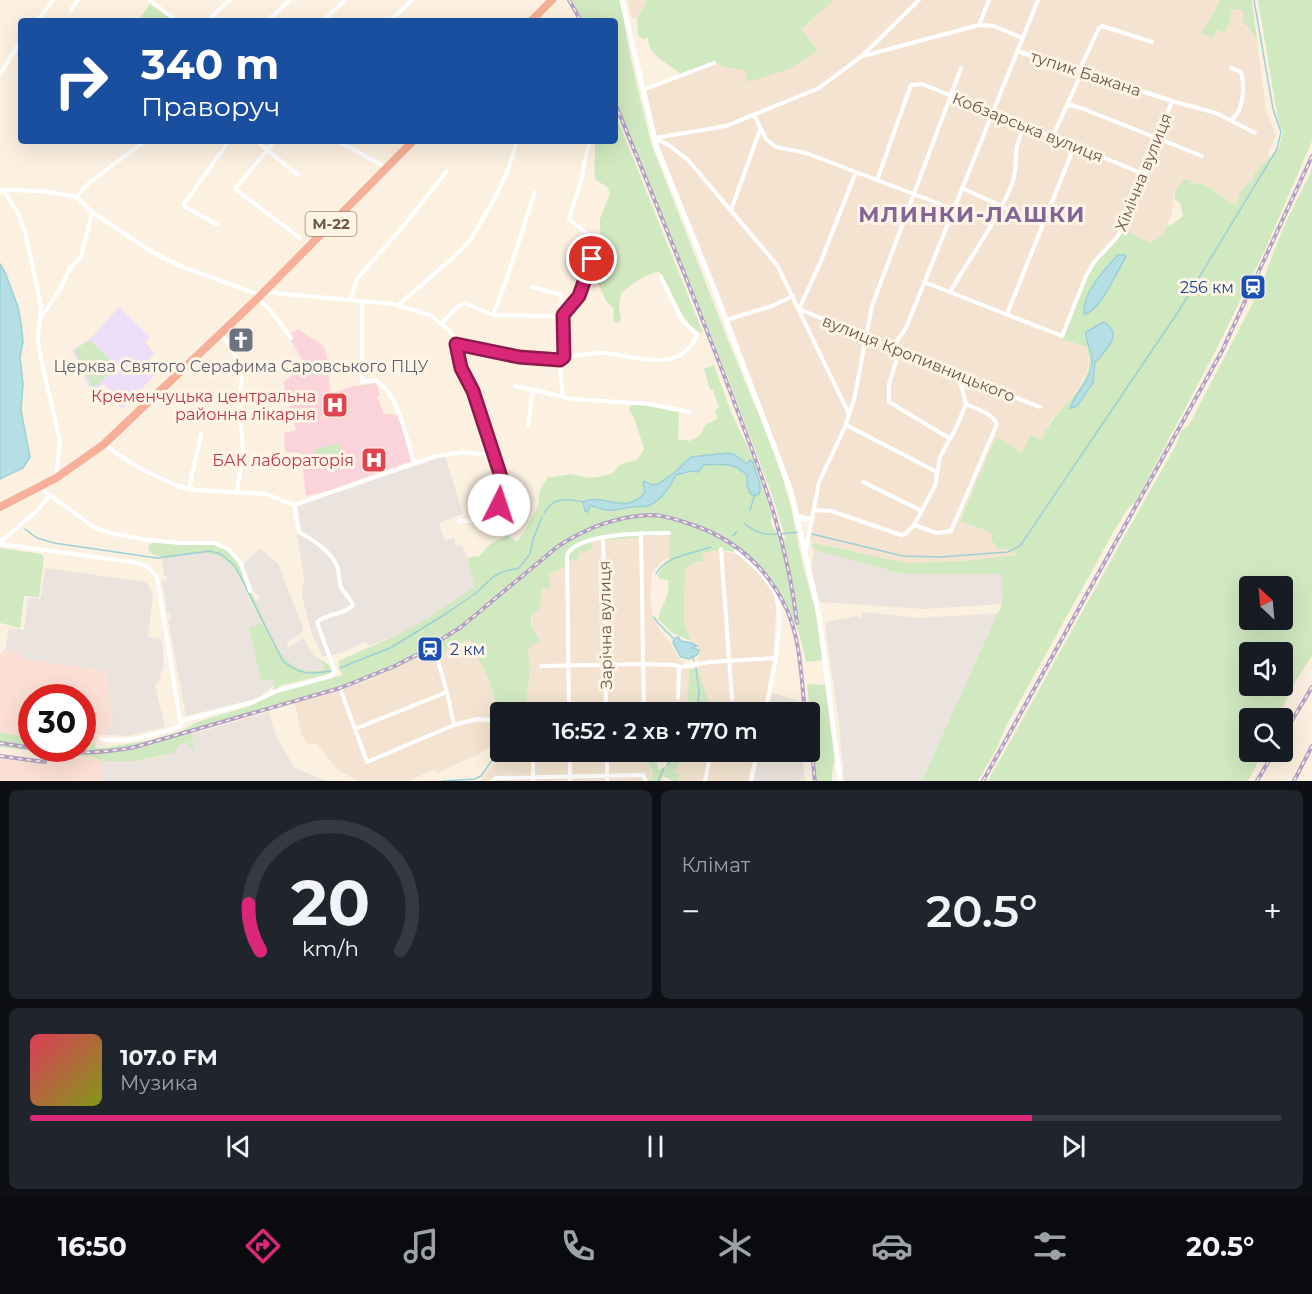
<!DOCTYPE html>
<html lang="uk">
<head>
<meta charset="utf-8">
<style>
	:root { --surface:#171b24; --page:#20242c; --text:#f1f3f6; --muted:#9ea1a6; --line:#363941; --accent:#db2777 }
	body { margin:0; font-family:Montserrat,sans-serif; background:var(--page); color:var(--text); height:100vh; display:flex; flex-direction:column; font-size:22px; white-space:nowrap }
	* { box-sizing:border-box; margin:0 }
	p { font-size:20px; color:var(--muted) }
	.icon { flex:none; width:33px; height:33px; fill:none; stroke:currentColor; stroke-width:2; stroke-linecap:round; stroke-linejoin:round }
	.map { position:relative; height:781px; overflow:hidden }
	.side { display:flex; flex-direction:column; gap:9px; padding:9px; background:#0d0f14; flex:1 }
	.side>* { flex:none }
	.banner { position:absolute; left:18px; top:18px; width:600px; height:126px; border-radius:6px; box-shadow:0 6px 24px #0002; background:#1a4fa0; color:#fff; overflow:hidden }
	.needle { width:39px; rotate:334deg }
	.fabs { position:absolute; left:1239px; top:576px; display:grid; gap:12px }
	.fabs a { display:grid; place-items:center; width:54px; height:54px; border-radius:6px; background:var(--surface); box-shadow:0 6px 24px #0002; font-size:30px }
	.speed { position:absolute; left:18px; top:684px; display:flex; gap:12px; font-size:30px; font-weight:700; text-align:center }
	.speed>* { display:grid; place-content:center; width:78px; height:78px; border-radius:50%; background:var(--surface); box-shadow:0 6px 24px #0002; line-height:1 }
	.speed .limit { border:9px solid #d22; background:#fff; color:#111 }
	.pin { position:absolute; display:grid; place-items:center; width:51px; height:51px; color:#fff; margin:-26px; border:3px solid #fff; border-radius:50%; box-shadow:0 2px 6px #0007 }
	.me { position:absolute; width:66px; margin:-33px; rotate:4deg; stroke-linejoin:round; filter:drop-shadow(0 0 4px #0008) }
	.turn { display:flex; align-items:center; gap:21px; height:126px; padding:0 24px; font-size:27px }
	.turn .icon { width:78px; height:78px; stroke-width:2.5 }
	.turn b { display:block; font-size:42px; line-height:51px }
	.big { font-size:45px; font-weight:600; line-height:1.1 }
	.side .widget { flex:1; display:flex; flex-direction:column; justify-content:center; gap:9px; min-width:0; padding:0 21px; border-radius:9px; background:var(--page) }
	.side .dial { align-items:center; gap:0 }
	.dial svg { height:156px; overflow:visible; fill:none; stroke:var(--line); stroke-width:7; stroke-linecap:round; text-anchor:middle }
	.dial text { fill:var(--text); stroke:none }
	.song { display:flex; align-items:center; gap:18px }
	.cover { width:72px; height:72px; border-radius:9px; background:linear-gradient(135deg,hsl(350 70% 55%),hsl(70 70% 35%)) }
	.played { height:6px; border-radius:3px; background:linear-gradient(90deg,var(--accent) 80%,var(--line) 80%) }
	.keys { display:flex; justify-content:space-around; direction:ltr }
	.heat { display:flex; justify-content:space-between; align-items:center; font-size:33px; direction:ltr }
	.side .tiles { flex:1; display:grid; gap:9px; grid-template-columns:1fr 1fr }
	.widget:last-child { grid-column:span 2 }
	.trip { position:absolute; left:490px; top:702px; width:330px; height:60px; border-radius:6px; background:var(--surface); box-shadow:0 6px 24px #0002; font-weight:600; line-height:60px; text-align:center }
	.tabs { display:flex; height:96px; justify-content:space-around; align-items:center; background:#090b0e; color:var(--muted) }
	.tabs .icon { width:42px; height:42px }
	.tabs .active { color:var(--accent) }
	.tabs b { font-size:27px; color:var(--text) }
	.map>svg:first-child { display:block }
	.residential { fill:#f3e3d0 }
	.commercial { fill:#fce0d5 }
	.industrial { fill:#ebe3dd }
	.education { fill:#eedef8 }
	.medical { fill:#fad4da }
	.green { fill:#d1e9c0; fill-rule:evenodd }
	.water { fill:#b6dfe5; stroke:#9dcfd7; stroke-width:1.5 }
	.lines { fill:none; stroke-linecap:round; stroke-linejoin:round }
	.stream { stroke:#9dcfd7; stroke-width:1.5 }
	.street { stroke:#fff; stroke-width:4 }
	.secondary { stroke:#fff; stroke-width:5 }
	.highway { stroke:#f6af98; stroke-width:8 }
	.rail-casing { stroke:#b3a1c5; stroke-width:4 }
	.rail { stroke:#fff5e7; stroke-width:1.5; stroke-dasharray:4.5; stroke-linecap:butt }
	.route-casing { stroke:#8e194d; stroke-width:15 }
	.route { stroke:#db2777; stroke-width:10 }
	.labels { text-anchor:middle; stroke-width:6; stroke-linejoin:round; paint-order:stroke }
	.shield { fill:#fff5e7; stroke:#9d8678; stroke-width:1.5 }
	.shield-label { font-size:15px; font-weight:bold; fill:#735748 }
	.street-label { font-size:16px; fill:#735748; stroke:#fff5e7 }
	.transit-label { font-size:16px; fill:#164399; stroke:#fff5e7; text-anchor:end }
	.worship-label { font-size:16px; fill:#5b616d; stroke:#fff5e7 }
	.health-label { font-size:16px; fill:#be3a42; stroke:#fff5e7; text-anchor:end }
	.district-label { font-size:22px; font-weight:bold; letter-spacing:1.5px; fill:#856496; stroke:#fff5e7 }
</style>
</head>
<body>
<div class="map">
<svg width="1312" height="781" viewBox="0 0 1312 781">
	<rect width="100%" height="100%" fill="#fcf1e1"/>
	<path class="residential" d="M627,0H647L637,19L632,18Z
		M834,0H1218L1221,1L1212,13L1206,35L1213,39L1217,30L1225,33L1231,18V11L1235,9L1243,11L1247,28L1257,40L1266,110L1276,135L1268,154L1270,157L1253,179L1241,190L1236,206L1204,185L1197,182L1189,184L1191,180L1184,179L1175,192L1172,212L1164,234L1150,243L1120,238L1095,265L1087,279L1064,341L1087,347L1089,366L1080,385L1062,410L1050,421L1042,441L1037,437L1022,453L996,438L960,521L992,533L993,536L1019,555L964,561L906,563L809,541L812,524L805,514H797L783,461L657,142L646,93L648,86L713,62L719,63L722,67L745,69L748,82L818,49L801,29Z
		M670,534V558L664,559L652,572L650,599L653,616L657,626L671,644L679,658L689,669L687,712H525L530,671L528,648L537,634L532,627L533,615L539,609L542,588H551L549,574L565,567L567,551L577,559L581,551L591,541L600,537L605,541Z
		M719,551L738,554L762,577L775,598L776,611L773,661L763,712H707L709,704L698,669L699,649L688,636L684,624L685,569L693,563L701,562L703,553Z
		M471,639L487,676L498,709L501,712V737L489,740L490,746L479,754L437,773L435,769L408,781H358L338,770L317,744H308L302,736L294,700L344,686L346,688L382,674L435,649L437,654Z
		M503,752H633L644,754L643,757L650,764L652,778L651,781H480Z
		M692,752H755L748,781H678L680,776L674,773L682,757H689Z"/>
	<path class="commercial" d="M3,650L21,652L20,658L106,671L113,726L108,727L107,735H99L96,743L83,742L82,698H32L31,737L0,733V653H2Z
		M0,754L49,761L50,757L90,756L101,761L103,781H0Z"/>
	<path class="industrial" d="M445,456L463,514L439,523L445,541L454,538L456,546L461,545L465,551L474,583V587L428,618L397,635L369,646L366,642L341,653L330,656H322L311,631L302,596L304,578L297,534L301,528L299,524L298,507L303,503L343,489Z
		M260,548L278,564L303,627V632L287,642L288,647L303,638L315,656L324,665L323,670L311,671L293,667L279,652L258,609L256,600L261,598L253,590L243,565Z
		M814,550L903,574L1001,573L1002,604L924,609L820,602L811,570Z
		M204,552L220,556L230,562L235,570L262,625L250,627L262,682L273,680L274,684L260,698L186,716L168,620L171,618L170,614L167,613L162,581L167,580L166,576H164L162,558Z
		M45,568L146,582L153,594L148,637L160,638L163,648L164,669L161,672L160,680L155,685L165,727L127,736L107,735L108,727L113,725L106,671L20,658V652L5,650L9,628L24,630L28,598H41Z
		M862,612L920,618L999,613L922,781H844L839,723L825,626L827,622L856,616L861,619Z
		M772,693L796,700L797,712H768Z
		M269,712L276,737L295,768L327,781H103L101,761H135L155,758L174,753L178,746L183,743H188L194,749L192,734Z
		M761,752H802L805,781H753Z"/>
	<path class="education" d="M119,307L150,337L145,342L154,353L149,361L159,371L122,409L110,396V391L104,384L97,388L90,389L72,350L91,338Z"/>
	<path class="medical" d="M298,329L321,344L325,350L327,359L330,394L350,387L376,383L380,395L377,397L384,414L398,415V420L400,421L412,461L331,490L306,496L301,453L285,452L284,433L296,430L283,382L305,365L288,335Z"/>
	<path class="green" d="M572,0H620L631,60L651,143L728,340L776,457L790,503L803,566L815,609L823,660L806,662C799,623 785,597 760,566L754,568C749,564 744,557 738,554C729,549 711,550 702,554L703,561L693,563L685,569L684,624L691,641L672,633L658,619C661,604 671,598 668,580L659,579L657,575L670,558V534L604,541V537L591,541L592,549L585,552L581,551L577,560H569L567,552L565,567L549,574L551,589L542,588L539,609L533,615L531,621L532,627L540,641L528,648L530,671L525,712H501L498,709L487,676L470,639L437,654L435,650L382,674L345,688L344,686L190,731L192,734L194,750L189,747L188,743C179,742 178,747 174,753L135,761H101L90,756L50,757L47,752L0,747V733L31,737L32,748H82L83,742L96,743L95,748H103L151,740L179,732L197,722L250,706L279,692L343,675L340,671L338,661L397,635L428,618L474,587V583L467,558L474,556L478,557L490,544L507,535L517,542L523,534L538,507L540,490L547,478L570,474L589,478L603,476L613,473L619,465L637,460L644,449L635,420L629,410L631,405L637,404L679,412L678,439L689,441L700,436L705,425L717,419L715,410L719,408L713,390H710L704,369L714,365L731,412L754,461L772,516C768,524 774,529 779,534L778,538L786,539L772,495L721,360L615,99V21H582ZM735,455L747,464L750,463L760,486L757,495L754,496L747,485V476C738,464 717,460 703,466C698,468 692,473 686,474C683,475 680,475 676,475C664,501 644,510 616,509C610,509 603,512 597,509C595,508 592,506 590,505L588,511H585L584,501C605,496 629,514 645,492L643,484L647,481L652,485C668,484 679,466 691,457Z
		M647,0H834L801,29L818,50L789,69L748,82L745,70L722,67L719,63L713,62L680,74C668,62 647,57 648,37L644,39L638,36L637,19Z
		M1218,0H1252L1257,40L1243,21V11L1236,9L1231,11V18L1225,33L1217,30L1213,39L1206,35L1201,34L1220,1Z
		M1258,0H1312V141L1264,252L1217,348L1135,503L1129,507L1114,531L1006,726L997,748L978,781H922L1002,604L1001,574H903L814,550L811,545L813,543L820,544L906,563L964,561L1018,555L1011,549H997L995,543L992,542V533L960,521L996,437L1022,453L1031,435L1042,440C1051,412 1082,396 1089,367C1090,361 1088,353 1087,347L1063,340C1072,316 1079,288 1094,266C1103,253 1116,245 1124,230L1150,243L1164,234L1168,223L1170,226L1183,216L1180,203L1175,200V192L1184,179L1192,180L1189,184C1205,178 1222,199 1236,206L1241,190L1253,179L1255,173L1279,148L1283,132L1278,120ZM1118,255L1126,257L1093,311H1083L1096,282ZM1086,338L1113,340C1106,348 1104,356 1095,362L1093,383L1075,406C1084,378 1099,369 1086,338Z
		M150,4L172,20V21H138Z
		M615,113L703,333C681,328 673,287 658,271L641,278L621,293L619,307L621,321L616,323L613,320L614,309L606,301L596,278L600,243V219L610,193L607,187L596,180C592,168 597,154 594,141H615Z
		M1312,165V656L1293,685L1278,718H1250V752H1263L1248,781H988C1051,669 1112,557 1176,445L1181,431L1189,425L1258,293L1283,228L1310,174ZM1282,586V620H1250V586ZM1250,652H1282V686H1250Z
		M90,340L117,366L95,387L91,385L74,350Z
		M341,394L351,412L341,418L331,399Z
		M339,443L342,455L318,461L315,449Z
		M155,541C174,543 212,540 227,550C237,557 241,571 246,582C249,589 253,595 256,602C269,632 281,678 323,670L324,665L315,656L329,665L332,671L329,674L279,686L278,689H274L273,680L261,681L249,627L262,624C255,611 239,569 228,562C201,540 163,569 148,550L149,545Z
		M0,548L41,554L44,557L39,597L24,596L20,628L0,623Z
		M689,669H698L709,704L707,712H687Z
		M807,684L826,685L835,759L832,773V781H817Z
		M645,752L655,758L659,770L668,765L664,757L665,752H692L689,757H682L674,772L680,775L678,781H673L663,776L661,781H651C655,772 650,763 643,757Z"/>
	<path class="water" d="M1118,255H1124L1126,257C1117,270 1100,313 1084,314C1082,293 1105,269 1118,255Z
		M0,264L5,272L18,307L21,323L23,342L20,357L23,384L21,410L30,457L23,468L0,479Z
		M1104,322C1116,330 1115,336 1108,347C1103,353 1102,357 1095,362L1093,383L1077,406L1070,408C1076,392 1092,379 1092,360C1092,350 1085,342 1086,332Z
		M728,453L735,455L747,464L750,460L753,462C754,472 763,484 759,494L754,496L750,493L747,485V476C736,462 719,464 703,465L699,472L693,471L676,475C671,486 661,501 648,506C644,507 639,506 634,507C613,509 610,514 590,505L588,512L585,511L583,502C604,492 626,517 645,492L643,483L644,481L652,485L658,484L675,472L691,457Z
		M678,637L681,641L692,643L697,646L692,648L699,650L697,655L689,659L681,657L673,643L674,639Z"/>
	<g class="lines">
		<path class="stream" d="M750,510L755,494
			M544,514C552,496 567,499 584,502
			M744,523C761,539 777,534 798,532
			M25,529L37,538L54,543L157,558L210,551L221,554L235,566L283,661C298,674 311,675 330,671
			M812,534L903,556L940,557L1008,552L1020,546L1178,312L1277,149L1281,132L1273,109L1254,0
			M733,536L737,531
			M656,574C666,555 692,554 711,547
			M654,617L658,623L673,638
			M692,656L694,661
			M340,668L392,647L447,613L476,593L493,577L502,572L519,568L530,554L533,539L542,517
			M696,668L699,692L697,712
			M647,752L656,757
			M667,765L680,752
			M442,781L475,779L481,776L501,748
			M658,781L664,768"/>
		<path class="street" d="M149,0L177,21
			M71,10L78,0
			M37,21L53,0
			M207,21L230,0
			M267,21L290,0
			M323,21L345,0
			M390,21L412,0
			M979,25L989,0
			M1017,51L1172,101L1216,113L1255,133
			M863,56L979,25L994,26L1022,38
			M1079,71L1099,28L1102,26L1152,42
			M0,74L21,40
			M643,90L714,63
			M1066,107L1071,105L1081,108L1202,156
			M754,115L766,139L776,147L806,153L953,209
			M1231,120C1244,112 1245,85 1241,72L1231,68
			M655,138L670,146L688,160L777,265L849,414
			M655,138L726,126L819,88L862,56L919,0
			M1052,138L1082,72
			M256,141L298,175
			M275,141L235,189L300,238
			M338,141L387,168
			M856,172L821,261L799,309L957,375L1040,407
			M877,180L911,85L922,84L1144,174
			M962,188L1043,225
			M4,190L43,191L76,197L92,212L152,252L180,266L260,295
			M0,192L3,190L18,213L25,232L41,305L38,337L39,350L60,441L56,477
			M76,197L90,182L145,141
			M731,210L760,130
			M218,225L185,207L184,204L229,141
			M924,282L1062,336L1086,276L1094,262L1118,236L1135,200L1172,101
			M532,287L561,295L563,314
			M264,292L392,304L430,315L450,331L457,343L461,368L473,391L505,489L499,505L493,513L477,521H459
			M950,292C970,257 997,222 1012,184C1020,163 1010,151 1025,127
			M258,299L271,311L291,338
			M350,300L357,279L405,224L447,171
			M362,301V382L375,380C399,393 406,438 414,463
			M398,305L456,255L471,239L497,194L509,167L517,141
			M1007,314L1074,147
			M493,315L506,281L535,192
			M41,318L59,291L70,268L81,257L92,212
			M726,320L772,306L793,296
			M442,323L457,307L464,303L493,315L546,316L564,318
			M221,334L232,349L239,365L242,382L239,393L243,455L237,491
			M457,343C479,347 546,368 564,357C577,356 592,352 605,353C637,356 680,375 697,335L682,320L661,277
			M889,346L894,345L906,328L1038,0
			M896,350L897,358L889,384V402L949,438
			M564,357L563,315L575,302L584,287L592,259L593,238L569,219L582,178L584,163L590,141
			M559,360L563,397
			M515,386L573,399L650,404L689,412
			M528,425L533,389
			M846,425L937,472
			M104,445L139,468L177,486L197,490L266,494L294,505
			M863,482L922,511
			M40,488L95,528L114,534L147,540L181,543H214L228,549L241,563L250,591
			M189,489L201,434
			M294,505L436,456L464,452L495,456
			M39,508L49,497
			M814,510L831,511L901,535L905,534L914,525L937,533L951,531L997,424C992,413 976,409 966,404
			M914,525L935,486L940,457L956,428L966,404L962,388L957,375
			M641,533L644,712
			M603,538L606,712
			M0,542L37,511
			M0,544L138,563L148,567L157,577L181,726C156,734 128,744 101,739
			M721,549L732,699
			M806,550L819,482L844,429L854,400L872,306L961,68
			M736,551C752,563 768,577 776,596C785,620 771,687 765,712
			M437,658L447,692L454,725
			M541,666L642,664L674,665L681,667L710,662L776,658
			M340,688L367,762L454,725L477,719L501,721
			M678,698L679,669L681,667
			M569,712L567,555C577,533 646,533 669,533
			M181,721L253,702L277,691L331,676L335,672L317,622C327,613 345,615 353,605C350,598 346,595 342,589C338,583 340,573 337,566C330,550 313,540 299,532L294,505
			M355,729L447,692
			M533,752V781
			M570,752V781
			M607,752V781
			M493,781L496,778L643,775L646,781
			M705,781L711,752
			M751,781L757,752"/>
		<path class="secondary" d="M622,0L657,148L714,288L791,491L819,615L840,781
			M796,516L804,519L812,518"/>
		<path class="highway" d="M531,21L552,0
			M0,507L56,478L103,445L258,298L413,141"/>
		<g class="rail-casing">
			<path id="rail" d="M569,0L581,21
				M615,103C654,199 694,295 730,391C760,471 787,537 797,623
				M810,735L815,781
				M1282,737L1312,687
				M0,743L32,748
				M32,748C66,754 101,754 135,747L340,688L395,666L420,653L461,627L557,547C584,529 617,516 651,515C663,515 675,519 687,523C732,537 767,566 787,610C801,642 801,678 805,712
				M0,756L45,762
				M983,781L1222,351L1312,156
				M1257,781L1274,752
				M1294,781L1312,746"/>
		</g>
		<use href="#rail" class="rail"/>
	</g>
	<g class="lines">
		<g class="route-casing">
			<path id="route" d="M499,505L505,489L473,391L461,368L456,344L519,357L560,360L564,357L563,315L579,296L592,259"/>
		</g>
		<use href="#route" class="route"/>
	</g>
	<defs>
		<g id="station-square" transform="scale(1.35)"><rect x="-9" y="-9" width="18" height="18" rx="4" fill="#1a4fb4" stroke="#fff5e7"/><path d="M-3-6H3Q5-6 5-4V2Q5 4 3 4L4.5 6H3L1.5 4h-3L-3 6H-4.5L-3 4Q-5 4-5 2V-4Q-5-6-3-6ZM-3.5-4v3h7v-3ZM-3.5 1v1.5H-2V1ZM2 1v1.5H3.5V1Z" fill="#fff"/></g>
		<g id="church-square" transform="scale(1.35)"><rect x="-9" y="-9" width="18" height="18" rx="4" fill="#6b7280" stroke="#fff5e7"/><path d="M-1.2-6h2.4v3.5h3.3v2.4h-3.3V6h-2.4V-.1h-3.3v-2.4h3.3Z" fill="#fff"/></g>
		<g id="hospital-square" transform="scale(1.35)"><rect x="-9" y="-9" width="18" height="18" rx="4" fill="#e0444e" stroke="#fff5e7"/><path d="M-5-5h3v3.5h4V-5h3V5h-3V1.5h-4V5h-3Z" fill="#fff"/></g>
	</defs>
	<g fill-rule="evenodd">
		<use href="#station-square" x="1253" y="287"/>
		<use href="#church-square" x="241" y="340"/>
		<use href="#hospital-square" x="335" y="405"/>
		<use href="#hospital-square" x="374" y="460"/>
		<use href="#station-square" x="430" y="649"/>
	</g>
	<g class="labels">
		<rect class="shield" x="305.5" y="212" width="51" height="24" rx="4.5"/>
		<g class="shield-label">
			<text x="331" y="229">М-22</text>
		</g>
		<g class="street-label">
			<text transform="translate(1086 73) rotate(18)" y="6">тупик Бажана</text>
			<text transform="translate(1028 127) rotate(22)" y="6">Кобзарська вулиця</text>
			<text transform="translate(1143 172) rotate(-68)" y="6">Хімічна вулиця</text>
			<text transform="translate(919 358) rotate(22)" y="6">вулиця Кропивницького</text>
			<text transform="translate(605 625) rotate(-91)" y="6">Зарічна вулиця</text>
		</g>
		<g class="transit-label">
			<text x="1234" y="293">256 км</text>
			<text x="450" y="655" text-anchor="start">2 км</text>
		</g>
		<g class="worship-label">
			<text x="241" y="372">Церква Святого Серафима Саровського ПЦУ</text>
		</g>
		<g class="health-label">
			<text x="316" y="402">Кременчуцька центральна<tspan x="316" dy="18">районна лікарня</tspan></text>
			<text x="354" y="466">БАК лабораторія</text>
		</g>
		<g class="district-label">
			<text x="972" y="222">МЛИНКИ-ЛАШКИ</text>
		</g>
	</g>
</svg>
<div class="fabs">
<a><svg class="needle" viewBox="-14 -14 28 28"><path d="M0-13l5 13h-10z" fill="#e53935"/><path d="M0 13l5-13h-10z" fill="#9ea1a6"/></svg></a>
<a><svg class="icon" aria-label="sound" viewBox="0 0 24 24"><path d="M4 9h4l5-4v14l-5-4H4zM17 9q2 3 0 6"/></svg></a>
<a><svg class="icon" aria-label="search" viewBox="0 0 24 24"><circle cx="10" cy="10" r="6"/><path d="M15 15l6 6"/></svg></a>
</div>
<div class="speed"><div class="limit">30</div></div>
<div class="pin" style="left:592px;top:259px;background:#d93025"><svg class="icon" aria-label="arrive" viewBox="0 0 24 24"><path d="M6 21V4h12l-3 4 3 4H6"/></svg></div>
<svg class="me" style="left:499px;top:505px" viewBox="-20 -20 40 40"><circle r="19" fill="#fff"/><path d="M0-13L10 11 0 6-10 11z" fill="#db2777"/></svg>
<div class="trip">16:52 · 2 хв · 770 m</div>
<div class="banner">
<div class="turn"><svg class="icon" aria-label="right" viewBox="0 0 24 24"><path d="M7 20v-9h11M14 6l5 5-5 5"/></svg><div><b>340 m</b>Праворуч</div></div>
</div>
</div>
<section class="side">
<div class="tiles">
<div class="widget dial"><svg viewBox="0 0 100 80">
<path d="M14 69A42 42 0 1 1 86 69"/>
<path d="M14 69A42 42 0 0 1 8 45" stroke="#db2777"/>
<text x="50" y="56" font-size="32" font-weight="700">20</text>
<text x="50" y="72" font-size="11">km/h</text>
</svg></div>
<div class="widget"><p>Клімат</p>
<div class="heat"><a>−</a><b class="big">20.5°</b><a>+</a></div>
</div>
<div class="widget">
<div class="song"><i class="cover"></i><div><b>107.0 FM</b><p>Музика</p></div></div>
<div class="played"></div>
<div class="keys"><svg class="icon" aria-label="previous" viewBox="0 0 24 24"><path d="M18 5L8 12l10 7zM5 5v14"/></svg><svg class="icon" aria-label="pause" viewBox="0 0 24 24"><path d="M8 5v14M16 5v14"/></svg><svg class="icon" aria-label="next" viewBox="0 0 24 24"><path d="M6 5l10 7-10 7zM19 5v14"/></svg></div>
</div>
</div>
</section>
<nav class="tabs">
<b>16:50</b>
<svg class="icon active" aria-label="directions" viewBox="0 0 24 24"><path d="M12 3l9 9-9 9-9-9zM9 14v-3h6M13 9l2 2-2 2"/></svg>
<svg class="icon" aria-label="music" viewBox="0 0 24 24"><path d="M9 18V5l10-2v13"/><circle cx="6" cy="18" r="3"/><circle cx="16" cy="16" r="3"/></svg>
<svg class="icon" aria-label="phone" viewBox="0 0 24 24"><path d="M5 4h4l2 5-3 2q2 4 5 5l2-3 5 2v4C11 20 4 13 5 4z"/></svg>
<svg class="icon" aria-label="climate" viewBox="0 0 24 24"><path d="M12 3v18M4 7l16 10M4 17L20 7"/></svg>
<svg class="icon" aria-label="car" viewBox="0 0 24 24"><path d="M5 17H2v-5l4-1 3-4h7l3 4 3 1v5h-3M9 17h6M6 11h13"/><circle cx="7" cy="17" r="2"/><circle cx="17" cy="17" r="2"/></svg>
<svg class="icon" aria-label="filters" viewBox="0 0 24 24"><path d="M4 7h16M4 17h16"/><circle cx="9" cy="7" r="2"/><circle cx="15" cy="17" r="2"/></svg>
<b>20.5°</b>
</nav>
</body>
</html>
